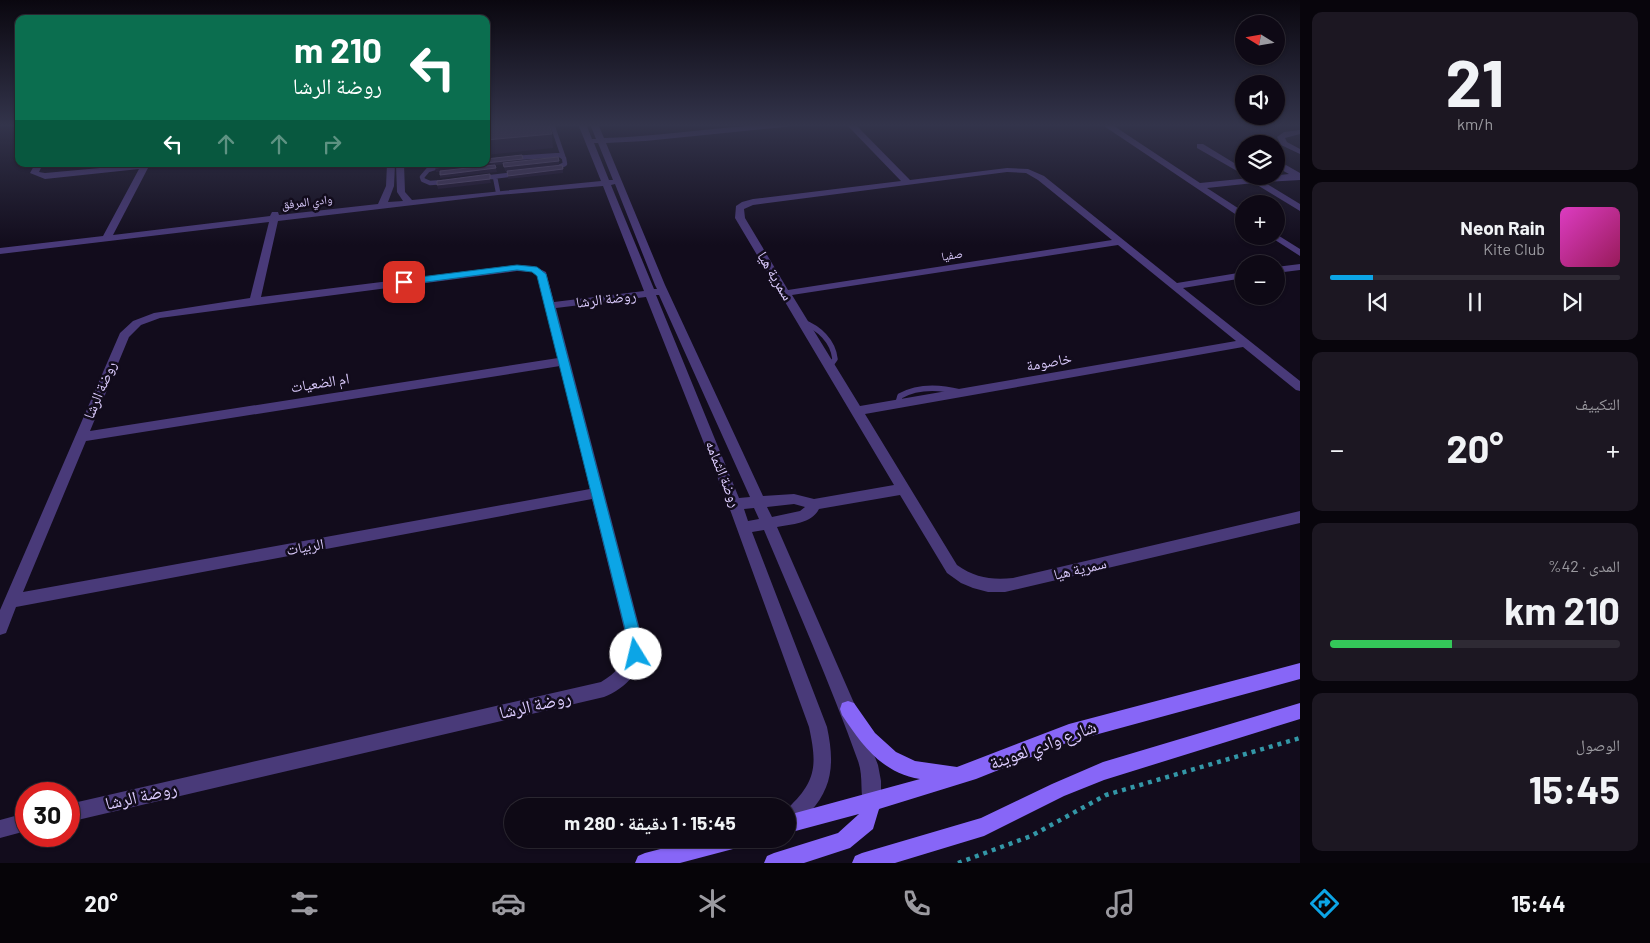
<!DOCTYPE html>
<html lang="ar">
<head>
<meta charset="utf-8">
<style>
	:root { --surface:#0e0915; --page:#1c1722; --text:#f1f3f6; --muted:#9b9aa0; --line:#2e2a34; --accent:#0ca5e6 }
	body { margin:0; font-family:Barlow,"Noto Naskh Arabic",sans-serif; background:var(--page); color:var(--text); direction:rtl; height:100vh; display:flex; flex-direction:column; font-size:19px; white-space:nowrap }
	* { box-sizing:border-box; margin:0 }
	p { font-size:16px; color:var(--muted) }
	.icon { flex:none; width:28px; height:28px; fill:none; stroke:currentColor; stroke-width:2; stroke-linecap:round; stroke-linejoin:round }
	.map { position:relative; flex:1; overflow:hidden; direction:ltr }
	.panel { display:flex; flex-direction:column; gap:12px; padding:12px; background:#08050c; width:350px }
	.panel>* { flex:none }
	.top-card { position:absolute; left:15px; top:15px; width:475px; height:152px; border-radius:10px; box-shadow:0 1px 4px #0004,0 0 0 1px var(--line); direction:rtl; background:#0b6e4f; color:#fff; overflow:hidden }
	.needle { width:32px; rotate:281deg }
	.controls { position:absolute; left:1235px; top:15px; display:grid; gap:10px }
	.controls a { display:grid; place-items:center; width:50px; height:50px; border-radius:50%; background:var(--surface); box-shadow:0 1px 4px #0004,0 0 0 1px var(--line); font-size:25px }
	.speed { position:absolute; left:15px; top:782px; display:flex; gap:10px; font-size:25px; font-weight:700; text-align:center }
	.speed>* { display:grid; place-content:center; width:65px; height:65px; border-radius:50%; background:var(--surface); box-shadow:0 1px 4px #0004,0 0 0 1px var(--line); line-height:1 }
	.speed .limit { border:8px solid #d22; background:#fff; color:#111 }
	.pin { position:absolute; display:grid; place-items:center; width:42px; height:42px; color:#fff; margin:-21px; border-radius:10px; box-shadow:0 2px 8px #0006 }
	.me { position:absolute; width:55px; margin:-28px; rotate:351deg; stroke-linejoin:round; filter:drop-shadow(0 0 4px #0008) }
	.turn { display:flex; align-items:center; gap:18px; height:105px; padding:0 25px; font-size:22px }
	.turn .icon { width:65px; height:65px; stroke-width:2.5 }
	.turn b { display:block; font-size:35px; line-height:42px }
	.lanes { display:flex; align-items:center; height:48px; padding:0 25px; background:#0003; justify-content:center; gap:25px; direction:ltr }
	.lanes .off { opacity:.35 }
	.big { font-size:38px; font-weight:700; line-height:1.1 }
	.panel .card { flex:1; display:flex; flex-direction:column; justify-content:center; gap:8px; min-width:0; padding:0 18px; border-radius:10px; background:var(--page) }
	.panel .dial { align-items:center; gap:0 }
	.dial b { font-size:65px; line-height:1 }
	.song { display:flex; align-items:center; gap:15px }
	.cover { width:60px; height:60px; border-radius:8px; background:linear-gradient(135deg,hsl(310 70% 55%),hsl(330 70% 35%)) }
	.played { height:5px; border-radius:2px; background:linear-gradient(90deg,var(--accent) 15%,var(--line) 15%) }
	.keys { display:flex; justify-content:space-around; direction:ltr }
	.heat { display:flex; justify-content:space-between; align-items:center; font-size:28px; direction:ltr }
	.charge { height:8px; border-radius:4px; background:linear-gradient(90deg,#34c759 42%,var(--line) 0) }
	.trip { position:absolute; left:504px; top:798px; width:292px; height:50px; border-radius:25px; background:var(--surface); box-shadow:0 1px 4px #0004,0 0 0 1px var(--line); font-weight:700; line-height:50px; text-align:center; direction:rtl }
	.tabs { display:flex; height:80px; justify-content:space-around; align-items:center; background:#060408; color:var(--muted) }
	.tabs .icon { width:35px; height:35px }
	.tabs .selected { color:var(--accent) }
	.tabs b { font-size:22px; color:var(--text) }
	main { display:flex; flex:1; min-height:0 }
	.map>svg:first-child { display:block }
	.lines { fill:none; stroke-linecap:round; stroke-linejoin:round }
	.path { stroke:#3397a7; stroke-width:4.5; stroke-dasharray:4 5; stroke-linecap:butt }
	.service-far1 { stroke:#493a79; stroke-width:4.5 }
	.service { stroke:#493a79; stroke-width:5.5 }
	.minor { fill:#493a79; fill-rule:evenodd }
	.secondary { fill:#8766f7; fill-rule:evenodd }
	.shaded-wall { fill:#1f142f }
	.building { fill:#45375d; stroke:#5d4e76 }
	.route { fill:#0ca5e6; stroke:#086b96 }
	.labels { text-anchor:middle; stroke-width:5; stroke-linejoin:round; paint-order:stroke }
	.far-street-label { font-size:12px; fill:#dacafc; stroke:#120c1c }
	.street-label { font-size:15px; fill:#dacafc; stroke:#120c1c }
	.near-street-label { font-size:18px; fill:#dacafc; stroke:#120c1c }
</style>
</head>
<body>
<main>
<section class="panel">
<div class="card dial"><b>21</b><p>km/h</p></div>
<div class="card">
<div class="song"><i class="cover"></i><div><b>Neon Rain</b><p>Kite Club</p></div></div>
<div class="played"></div>
<div class="keys"><svg class="icon" aria-label="previous" viewBox="0 0 24 24"><path d="M18 5L8 12l10 7zM5 5v14"/></svg><svg class="icon" aria-label="pause" viewBox="0 0 24 24"><path d="M8 5v14M16 5v14"/></svg><svg class="icon" aria-label="next" viewBox="0 0 24 24"><path d="M6 5l10 7-10 7zM19 5v14"/></svg></div>
</div>
<div class="card"><p>التكييف</p>
<div class="heat"><a>−</a><b class="big">20°</b><a>+</a></div>
</div>
<div class="card"><p>المدى · 42%</p><b class="big">210 km</b><div class="charge"></div></div>
<div class="card"><p>الوصول</p><b class="big">15:45</b></div>
</section>
<div class="map">
<svg width="1300" height="863" viewBox="0 0 1300 863">
	<rect width="100%" height="100%" fill="#120c1c"/>
	<g class="lines">
		<path class="path" d="M958,863L1031,836L1106,795L1300,738"/>
		<path class="service-far1" d="M552,124L563,156
			M515,158L560,155L564,158L565,164L555,169
			M441,166L428,170L422,177L423,180L430,183L444,182
			M495,177L498,192
			M483,178L516,174"/>
		<path class="service" d="M803,322C819,328 833,341 835,359L830,366
			M898,403L900,396C918,386 940,387 960,392"/>
		<path class="minor" d="M578,124H586L592,139H596L590,124H598L604,138C668,136 732,124 797,124L793,126L645,141L606,143L665,285L763,496L794,494L814,499L894,485L735,218L736,206L742,202L753,199L901,181L846,124H855L910,180L1007,168L1028,169L1044,176L1177,283L1244,272V278L1183,288L1300,381V391L1296,390L1243,347L865,414L957,565C975,578 992,580 1013,578L1300,511V523L1005,592H988L973,588L961,583L947,573L900,495L819,509C811,524 792,524 777,527L854,703L878,765L881,781V803L879,810L872,812L865,810C859,794 864,777 858,761C830,683 796,606 764,530L752,532L827,727C834,760 834,786 810,812C803,819 797,826 788,829V808C817,781 817,764 809,727L728,504L646,297L556,308L644,645C642,670 627,688 604,697L69,822V804L601,682C616,673 626,663 628,645L592,499L16,607L6,633L0,635V610L120,333L133,321L154,313L250,298L269,222L0,254V248L103,236L139,169L45,179L30,173L35,164H43L39,172L45,173L144,164H171L167,166L148,168L113,235L270,216L272,212H278L279,215L378,204L386,186L387,164H395L394,186L388,202L403,201L397,192L396,164H404L405,192L412,200L601,181ZM594,143H598L613,180H609ZM1007,172L1026,173L1038,180L1112,240L788,290L745,218L744,209L753,205ZM615,184L655,285L657,289H654L611,185ZM603,186L644,291L554,302L546,272L534,266L517,265L261,297L278,221L498,195ZM1118,245L1236,341L860,406L792,295ZM517,271L532,272L537,275L558,358L90,431L129,337L141,325L160,318ZM656,295H659L750,497L739,498ZM560,366L590,489L23,592L86,441ZM794,504L805,507L800,511L772,517L767,507ZM754,508L759,519L748,521L744,509Z
			M1101,124H1111L1200,183L1289,174L1276,167V161H1279L1300,173V180L1264,182L1300,204V211L1254,183L1207,188L1244,212V219L1241,218Z
			M1300,130V134L1285,138L1287,142L1300,149V154L1281,145L1277,137L1284,132Z
			M1197,144H1203L1244,169V175L1197,148Z
			M1276,234L1300,249V256L1272,238L1270,236H1276Z
			M1300,264V270L1276,273V267Z
			M26,813V831L0,838V820Z"/>
		<path class="secondary" d="M1300,663V679L1069,742L976,779L879,809L873,829L850,848L804,863H764L767,856L774,853L838,833L859,814L788,833V815L920,779C882,773 862,745 842,715L840,709L842,703L848,701L854,703L875,733L896,752L915,761L957,767L1069,724Z
			M1300,703V719L1104,780L1064,796L984,836L895,863H852L855,856L862,853L981,818L1052,784L1103,762Z
			M699,839H743L740,846L733,849L680,863H635L638,856L645,853Z"/>
	</g>
	<path class="shaded-wall" d="M552,134L553,148L486,155V140Z
		M523,159V162L436,172L435,168L475,164H486V163Z
		M559,161V165L505,171L504,167Z
		M496,168L497,172L440,178V175Z
		M563,169V173L508,179V176Z
		M490,179L491,183L438,189L437,185Z"/>
	<path class="building" d="M486,124H549L552,134L486,140Z
		M522,155L523,159L486,163V159Z
		M558,157L559,161L504,167L503,163Z
		M435,164H475L435,168Z
		M495,165L496,168L440,175V171Z
		M562,165L563,169L508,176L507,171Z
		M490,174V179L437,185V181Z"/>
	<linearGradient id="sky" x2="0" y2="1"><stop stop-color="#0a070f"/><stop offset="0.51" stop-color="#33344b"/><stop offset="1" stop-color="#33344b" stop-opacity="0"/></linearGradient>
	<rect width="1300" height="245" fill="url(#sky)"/>
	<path class="route" d="M517,265L537,267L546,274L643,645L641,659L636,661L631,659L629,645L537,276L532,272L517,270L404,285L400,282L404,279Z"/>
	<g class="labels">
		<g class="far-street-label">
			<text transform="translate(307 202) rotate(-7)" y="4">وادي المرفق</text>
			<text transform="translate(952 255) rotate(-9)" y="4">صفيا</text>
		</g>
		<g class="street-label">
			<text transform="translate(775 276) rotate(59)" y="5">سمرية هيا</text>
			<text transform="translate(606 299) rotate(-7)" y="5">روضة الرشا</text>
			<text transform="translate(1049 362) rotate(-10)" y="5">خاصومة</text>
			<text transform="translate(320 383) rotate(-9)" y="5">ام الضعيات</text>
			<text transform="translate(100 390) rotate(-67)" y="5">روضة الرشا</text>
			<text transform="translate(723 474) rotate(68)" y="5">روضة الثمامه</text>
			<text transform="translate(305 547) rotate(-10)" y="5">الربيات</text>
			<text transform="translate(1080 569) rotate(-13)" y="5">سمرية هيا</text>
		</g>
		<g class="near-street-label">
			<text transform="translate(535 705) rotate(-13)" y="6">روضة الرشا</text>
			<text transform="translate(1043 745) rotate(-20)" y="6">شارع وادي لعوينة</text>
			<text transform="translate(141 796) rotate(-13)" y="6">روضة الرشا</text>
		</g>
	</g>
</svg>
<div class="controls">
<a><svg class="needle" viewBox="-14 -14 28 28"><path d="M0-13l5 13h-10z" fill="#e53935"/><path d="M0 13l5-13h-10z" fill="#9b9aa0"/></svg></a>
<a><svg class="icon" aria-label="sound" viewBox="0 0 24 24"><path d="M4 9h4l5-4v14l-5-4H4zM17 9q2 3 0 6"/></svg></a>
<a><svg class="icon" aria-label="layers" viewBox="0 0 24 24"><path d="M12 4l9 5-9 5-9-5zM3 14l9 5 9-5"/></svg></a>
<a>+</a>
<a>−</a>
</div>
<div class="speed"><div class="limit">30</div></div>
<div class="pin" style="left:404px;top:282px;background:#d93025"><svg class="icon" aria-label="arrive" viewBox="0 0 24 24"><path d="M6 21V4h12l-3 4 3 4H6"/></svg></div>
<svg class="me" style="left:636px;top:654px" viewBox="-20 -20 40 40"><circle r="19" fill="#fff"/><path d="M0-13L10 11 0 6-10 11z" fill="#0ca5e6"/></svg>
<div class="trip">15:45 · 1 دقيقة · 280 m</div>
<div class="top-card">
<div class="turn"><svg class="icon" aria-label="left" viewBox="0 0 24 24"><path d="M17 20v-9H6M10 6l-5 5 5 5"/></svg><div><b>210 m</b>روضة الرشا</div></div>
<div class="lanes"><svg class="icon" aria-label="left" viewBox="0 0 24 24"><path d="M17 20v-9H6M10 6l-5 5 5 5"/></svg><svg class="icon off" aria-label="ahead" viewBox="0 0 24 24"><path d="M12 20V5M6 11l6-6 6 6"/></svg><svg class="icon off" aria-label="ahead" viewBox="0 0 24 24"><path d="M12 20V5M6 11l6-6 6 6"/></svg><svg class="icon off" aria-label="right" viewBox="0 0 24 24"><path d="M7 20v-9h11M14 6l5 5-5 5"/></svg></div>
</div>
</div>
</main>
<nav class="tabs">
<b>15:44</b>
<svg class="icon selected" aria-label="directions" viewBox="0 0 24 24"><path d="M12 3l9 9-9 9-9-9zM9 14v-3h6M13 9l2 2-2 2"/></svg>
<svg class="icon" aria-label="music" viewBox="0 0 24 24"><path d="M9 18V5l10-2v13"/><circle cx="6" cy="18" r="3"/><circle cx="16" cy="16" r="3"/></svg>
<svg class="icon" aria-label="phone" viewBox="0 0 24 24"><path d="M5 4h4l2 5-3 2q2 4 5 5l2-3 5 2v4C11 20 4 13 5 4z"/></svg>
<svg class="icon" aria-label="climate" viewBox="0 0 24 24"><path d="M12 3v18M4 7l16 10M4 17L20 7"/></svg>
<svg class="icon" aria-label="car" viewBox="0 0 24 24"><path d="M5 17H2v-5l4-1 3-4h7l3 4 3 1v5h-3M9 17h6M6 11h13"/><circle cx="7" cy="17" r="2"/><circle cx="17" cy="17" r="2"/></svg>
<svg class="icon" aria-label="filters" viewBox="0 0 24 24"><path d="M4 7h16M4 17h16"/><circle cx="9" cy="7" r="2"/><circle cx="15" cy="17" r="2"/></svg>
<b>20°</b>
</nav>
</body>
</html>
